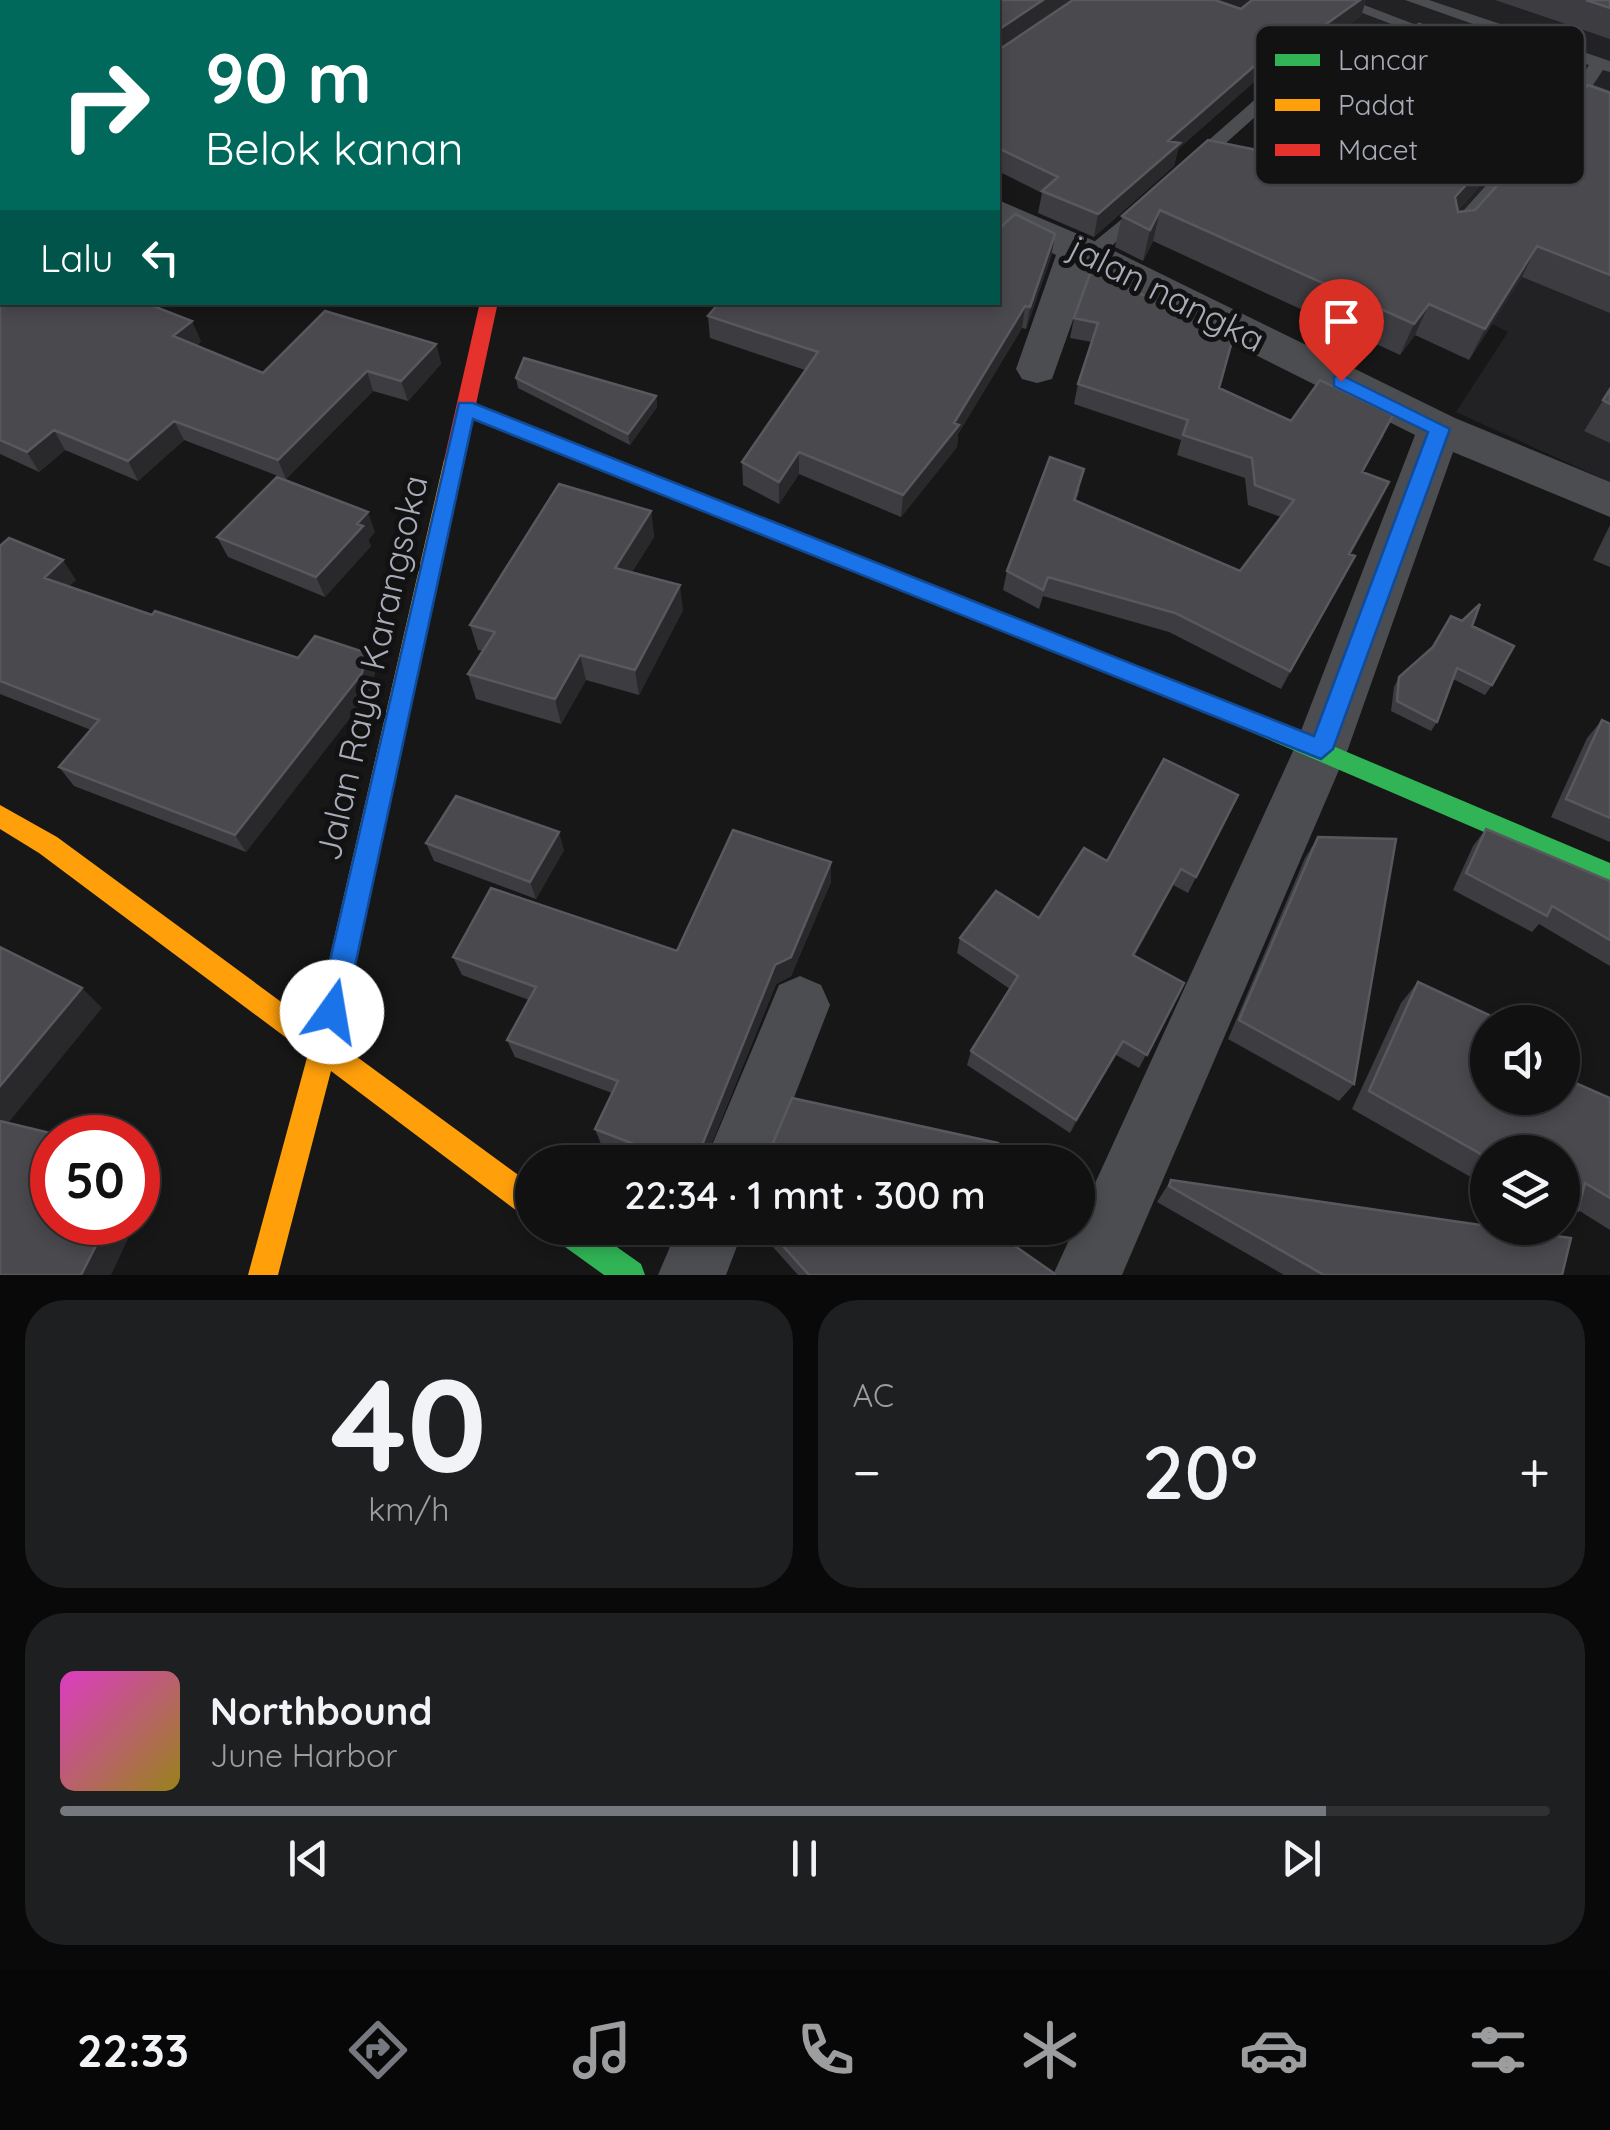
<!DOCTYPE html>
<html lang="id">
<head>
<meta charset="utf-8">
<style>
	:root { --surface:#111112; --page:#1e1f20; --text:#f1f3f6; --muted:#9c9d9f; --line:#303132; --accent:#767880 }
	body { margin:0; font-family:Quicksand,sans-serif; background:var(--page); color:var(--text); height:100vh; display:flex; flex-direction:column; font-size:38px; white-space:nowrap }
	* { box-sizing:border-box; margin:0 }
	p { font-size:32px; color:var(--muted) }
	.icon { flex:none; width:55px; height:55px; fill:none; stroke:currentColor; stroke-width:2; stroke-linecap:round; stroke-linejoin:round }
	.map { position:relative; height:1275px; overflow:hidden }
	.drawer { display:flex; flex-direction:column; gap:25px; padding:25px; background:#09090a; flex:1 }
	.drawer>* { flex:none }
	.banner { position:absolute; left:0px; top:0px; width:1000px; height:305px; box-shadow:0 5px 15px #0003,0 0 0 2px var(--line); background:#00695c; color:#fff; overflow:hidden }
	.controls { position:absolute; left:1470px; top:1005px; display:grid; gap:20px }
	.controls a { display:grid; place-items:center; width:110px; height:110px; border-radius:50%; background:var(--surface); box-shadow:0 5px 15px #0003,0 0 0 2px var(--line); font-size:50px }
	.speed { position:absolute; left:30px; top:1115px; display:flex; gap:20px; font-size:50px; font-weight:700; text-align:center }
	.speed>* { display:grid; place-content:center; width:130px; height:130px; border-radius:50%; background:var(--surface); box-shadow:0 5px 15px #0003,0 0 0 2px var(--line); line-height:1 }
	.speed .limit { border:15px solid #d22; background:#fff; color:#111 }
	.pin { position:absolute; display:grid; place-items:center; width:85px; height:85px; color:#fff; margin:-102px -42px; border-radius:50% 50% 50% 0; rotate:-45deg; box-shadow:0 0 10px #0007 }
	.pin .icon { rotate:45deg }
	.me { position:absolute; width:110px; margin:-55px; rotate:13deg; stroke-linejoin:round; filter:drop-shadow(0 0 8px #0008) }
	.turn { display:flex; align-items:center; gap:35px; height:210px; padding:0 40px; font-size:45px }
	.turn .icon { width:130px; height:130px; stroke-width:2.5 }
	.turn b { display:block; font-size:70px; line-height:85px }
	.then { display:flex; align-items:center; height:95px; padding:0 40px; background:#0003; gap:20px; font-size:38px }
	.big { font-size:75px; font-weight:600; line-height:1.1 }
	.drawer .widget { flex:1; display:flex; flex-direction:column; justify-content:center; gap:15px; min-width:0; padding:0 35px; border-radius:40px; background:var(--page) }
	.drawer .dial { align-items:center; gap:0 }
	.dial b { font-size:130px; line-height:1 }
	.song { display:flex; align-items:center; gap:30px }
	.cover { width:120px; height:120px; border-radius:15px; background:linear-gradient(135deg,hsl(310 70% 55%),hsl(50 70% 35%)) }
	.played { height:10px; border-radius:5px; background:linear-gradient(90deg,var(--accent) 85%,var(--line) 85%) }
	.keys { display:flex; justify-content:space-around; direction:ltr }
	.heat { display:flex; justify-content:space-between; align-items:center; font-size:55px; direction:ltr }
	.drawer .tiles { flex:1; display:grid; gap:25px; grid-template-columns:1fr 1fr }
	.widget:last-child { grid-column:span 2 }
	.trip { position:absolute; left:515px; top:1145px; width:580px; height:100px; border-radius:50px; background:var(--surface); box-shadow:0 5px 15px #0003,0 0 0 2px var(--line); font-weight:600; line-height:100px; text-align:center }
	.dock { display:flex; height:160px; justify-content:space-around; align-items:center; background:#070707; color:var(--muted) }
	.dock .icon { width:70px; height:70px }
	.dock .current { color:var(--accent) }
	.dock b { font-size:45px; color:var(--text) }
	.map>svg:first-child { display:block }
	.built { fill:#222224 }
	.lines { fill:none; stroke-linecap:round; stroke-linejoin:round }
	.lane { fill:#4c4d50; fill-rule:evenodd }
	.street { fill:#4c4d50; fill-rule:evenodd }
	.fast { fill:#30b455; fill-rule:evenodd }
	.slow { fill:#ff9f0a; fill-rule:evenodd }
	.jam { fill:#e5322d; fill-rule:evenodd }
	.wall { fill:#3d3d41 }
	.shaded-wall { fill:#29292b }
	.building { fill:#49494e; stroke:#58595e; stroke-width:2.5 }
	.route { fill:#1a73e8; stroke:#114b97; stroke-width:2.5 }
	.labels { text-anchor:middle; stroke-width:10; stroke-linejoin:round; paint-order:stroke }
	.street-label { font-size:35px; fill:#a9acb8; stroke:#121213 }
	.key { fill:#121213; stroke:#3f4045; stroke-width:2.5 }
	.key-label { font-size:28px; fill:#a9acb8 }
</style>
</head>
<body>
<div class="map">
<svg width="1610" height="1275" viewBox="0 0 1610 1275">
	<rect width="100%" height="100%" fill="#171718"/>
	<path class="built" d="M570,0H1610V482L1456,412L1508,332L1239,197L1342,83L1233,42L998,67V2Z"/>
	<g class="lines">
		<path class="lane" d="M1328,0H1351L1453,39L1439,42Z
			M1405,0H1429L1610,61V72L1603,70L1593,85L1610,91V102L1586,95L1460,238L1453,240L1443,234L1446,230L1572,90L1529,75V67L1579,81L1589,65Z
			M1259,96L1274,100L1198,168H1186V160Z
			M1144,201L1151,203V211L1098,258H1084V250Z"/>
		<path class="street" d="M408,0H452L454,2H410Z
			M998,200L1092,240L1455,418L1610,482V517L1453,452L1348,749L1122,1275H1053L1294,749L1415,435L1090,272L1052,379L1037,383L1022,379L1016,369L1056,255L998,225Z
			M800,976L821,985L830,1005L769,1162H705L779,985Z
			M678,1228H744L726,1275H658Z"/>
		<path class="fast" d="M1231,703L1610,863V886L1223,720L1219,713L1223,706Z
			M550,1228H590L641,1264L645,1275H604L554,1239Z"/>
		<path class="slow" d="M552,0H566V2H552Z
			M466,401L1239,706L1243,713L1239,720L1231,723L1223,720L459,413L456,408L459,403Z
			M454,453L464,460L338,1043L532,1185V1218L521,1214L331,1071L278,1275H248L308,1054L39,853L0,829V805L57,837L314,1026L444,460Z"/>
		<path class="jam" d="M480,302H498L464,460L454,467L444,460Z"/>
	</g>
	<path class="wall" d="M485,0H535V2H491Z
		M599,0H1070L1000,49L1241,9L1252,0H1366L1361,16L1264,86L1254,82L1178,149L1174,166L1094,237L1038,213L1042,193L998,171V2H605Z
		M1495,0H1610V39Z
		M1564,77L1550,108L1457,211L1475,210L1610,93V313L1522,277L1469,360L1415,335L1400,355L1153,241L1143,261L1115,247L1122,216L1281,155Z
		M0,176L2,177V302L201,341L196,346L263,373L436,344L441,364L408,401L373,391L286,479L184,440L138,481L65,450L39,472L0,454Z
		M1055,234L1051,257L1026,329L1022,328L958,434L957,447L901,517L799,474L779,504L743,485L742,462L805,370L710,338L708,316L998,302Z
		M1129,288L1219,388L1291,421L1384,435L1363,472L1389,482L1350,555L1355,556L1345,576L1281,689L1169,632L1043,596L1039,609L1003,590L1007,571L1080,488L1076,501L1240,571L1281,517L1248,505L1245,478L1177,455L1181,440L1074,404L1078,384L1092,342L1070,338L1074,318Z
		M516,378L656,396L657,407L630,445L518,388Z
		M1610,389V443L1584,431Z
		M651,511L654,537L632,572L683,610L639,695L586,680L561,724L476,699L468,674L483,651L478,650L470,625Z
		M1610,525V567L1593,560Z
		M375,532L368,540L371,546L325,597L228,557L217,537Z
		M0,546L76,580L69,586L152,615L298,658L375,672L370,692L246,852L74,786L59,767L91,730L0,694Z
		M1472,626L1492,685L1485,695L1453,679L1437,722L1431,731L1391,711L1394,687L1399,677Z
		M1602,720L1610,724V842L1551,817L1587,738Z
		M1238,795L1188,893L1173,885L1135,955L1184,983L1139,1068L1116,1055L1070,1133L967,1065L971,1051L1010,989L957,953L960,938L1039,918L1107,861Z
		M1486,829L1610,881V966L1539,924L1532,932L1453,890L1473,846Z
		M1318,837L1354,1084L1339,1101L1228,1039L1305,858Z
		M426,843L564,850L536,899L434,861Z
		M831,882L791,976L776,984L709,1150L993,1162H646L601,1144L595,1129L612,1093L515,1057L507,1040L529,1000L462,975L453,957L677,951Z
		M1418,982L1564,1078L1610,1098V1230L1578,1210L1562,1220V1152H1488V1187L1352,1109L1401,1003Z
		M1171,1180L1562,1275H1284L1157,1202Z
		M756,1228H989L1054,1275H798Z"/>
	<path class="shaded-wall" d="M1043,0H1070L998,51V30Z
		M1360,0H1366L1361,16L1264,86L1270,64Z
		M1260,61L1254,82L1178,149L1174,166L1094,237L1098,214L1168,141Z
		M1564,77L1550,108L1441,228L1455,197Z
		M1160,210L1153,241L1143,261L1150,230Z
		M1055,234L1051,257L1026,329L1030,307Z
		M1537,246L1522,277L1469,360L1485,329Z
		M1429,304L1415,335L1400,355L1414,324Z
		M1025,306L1022,328L958,434L957,447L901,517L903,495L954,423Z
		M192,321L201,341L183,356L173,336Z
		M436,344L441,364L408,401L401,381Z
		M367,371L373,391L286,479L278,460Z
		M656,396L657,407L630,445L628,434Z
		M174,421L184,440L138,481L128,461Z
		M54,430L65,450L39,472L27,452Z
		M799,452V474L779,504V482Z
		M1389,482L1380,502L1340,574L1349,554Z
		M651,511L654,537L619,593L615,568Z
		M368,512L375,532L368,540L371,546L325,597L316,577Z
		M1355,556L1345,576L1281,689L1290,671Z
		M63,560L76,580L57,598L44,578Z
		M680,585L683,610L639,695L635,670Z
		M367,653L375,672L370,692L246,852L235,835Z
		M580,655L586,680L561,724L555,699Z
		M559,832L564,850L536,899L530,882Z
		M831,862V882L791,976L776,984L704,1162L700,1150L775,965Z
		M1181,869L1173,885L1127,970L1133,955Z
		M82,988L102,1008L0,1133V1086Z
		M1123,1041L1116,1055L1070,1133L1076,1120Z
		M142,1154L162,1170L138,1220V1164Z
		M108,1222H136L111,1275H81Z"/>
	<path class="building" d="M644,0H1043L998,30L1000,49L1073,0H1215L1241,9L1252,0H1360L1270,64L1260,61L1168,141L1180,143L1098,214L1042,191L1058,177L998,148V2H650Z
		M1586,0H1610V8Z
		M1419,24L1564,77L1455,197L1458,212L1475,210L1588,85L1610,93V275L1537,246L1485,329L1429,304L1414,324L1160,210L1150,230L1122,216L1208,140L1281,155Z
		M0,176L2,177V281L0,280Z
		M1015,214L1055,234L1030,307L1025,306L954,423L959,425L903,495L799,452L779,482L742,462L818,352L708,316L720,302H998V230Z
		M1096,257L1132,275L1126,287L1233,338L1219,388L1291,421L1320,380L1393,415L1362,472L1389,482L1349,554L1355,556L1290,671L1175,613L1048,577L1043,590L1007,571L1050,457L1084,469L1074,500L1240,571L1294,500L1255,485L1252,458L1183,435L1188,420L1078,384L1098,323L1074,318Z
		M2,286V302H143L192,321L173,336L263,373L325,311L436,344L401,381L367,371L278,460L174,421L128,461L54,430L27,452L0,440V288Z
		M524,358L656,396L628,434L516,378Z
		M1610,389V404L1603,400Z
		M277,477L368,512L357,524L363,526L316,577L217,537Z
		M559,484L651,511L615,568L680,585L635,670L580,655L555,699L468,674L495,632L470,625Z
		M9,538L63,560L44,578L152,615L155,611L298,658L315,636L367,653L362,673L235,835L59,767L99,720L0,681V546Z
		M1480,604L1472,626L1514,646L1492,685L1457,668L1437,722L1397,701L1399,677L1433,647L1451,616L1462,621Z
		M1602,720L1610,724V818L1566,799Z
		M1164,759L1238,795L1196,877L1181,869L1133,955L1184,983L1147,1055L1123,1041L1076,1120L971,1051L1018,976L960,938L996,891L1039,918L1084,848L1107,861Z
		M456,796L559,832L530,882L426,843Z
		M1486,829L1610,881V940L1552,906L1547,916L1466,873Z
		M733,830L831,862L791,957L775,965L700,1150H770L792,1098L998,1143L993,1162H680L595,1129L618,1081L507,1040L536,987L453,957L491,888L677,951Z
		M1318,837L1396,839L1354,1084L1239,1020Z
		M0,947L82,988L0,1086Z
		M1418,982L1504,1022H1488V1098H1562V1050L1571,1054L1564,1078L1610,1098V1198L1585,1183L1578,1210L1562,1201V1152H1488V1158L1369,1091Z
		M0,1121L71,1138H52V1222H108L81,1275H0Z
		M1171,1180L1488,1226V1228H1498L1571,1238L1562,1275H1324L1169,1186Z
		M767,1228H989L1055,1274L1054,1275H809Z"/>
	<path class="route" d="M1341,375L1450,429L1333,749L1321,759L473,419L345,1012L341,1021L332,1025L322,1021L318,1012L459,403H473L1314,736L1428,432L1334,386V377Z"/>
	<g class="labels">
		<g class="street-label">
			<text transform="translate(1167 294) rotate(27)" y="12">jalan nangka</text>
			<text transform="translate(372 668) rotate(-77)" y="12">Jalan Raya Karangsoka</text>
		</g>
	</g>
	<rect x="1255" y="25" width="330" height="160" rx="15" class="key"/>
	<rect x="1275" y="54" width="45" height="12" fill="#30b455"/>
	<rect x="1275" y="99" width="45" height="12" fill="#ff9f0a"/>
	<rect x="1275" y="144" width="45" height="12" fill="#e5322d"/>
	<g class="key-label">
		<text x="1338" y="70">Lancar</text>
		<text x="1338" y="115">Padat</text>
		<text x="1338" y="160">Macet</text>
	</g>
</svg>
<div class="controls">
<a><svg class="icon" aria-label="sound" viewBox="0 0 24 24"><path d="M4 9h4l5-4v14l-5-4H4zM17 9q2 3 0 6"/></svg></a>
<a><svg class="icon" aria-label="layers" viewBox="0 0 24 24"><path d="M12 4l9 5-9 5-9-5zM3 14l9 5 9-5"/></svg></a>
</div>
<div class="speed"><div class="limit">50</div></div>
<div class="pin" style="left:1341px;top:381px;background:#d93025"><svg class="icon" aria-label="arrive" viewBox="0 0 24 24"><path d="M6 21V4h12l-3 4 3 4H6"/></svg></div>
<svg class="me" style="left:332px;top:1012px" viewBox="-20 -20 40 40"><circle r="19" fill="#fff"/><path d="M0-13L10 11 0 6-10 11z" fill="#1a73e8"/></svg>
<div class="trip">22:34 · 1 mnt · 300 m</div>
<div class="banner">
<div class="turn"><svg class="icon" aria-label="right" viewBox="0 0 24 24"><path d="M7 20v-9h11M14 6l5 5-5 5"/></svg><div><b>90 m</b>Belok kanan</div></div>
<div class="then">Lalu<svg class="icon" aria-label="left" viewBox="0 0 24 24"><path d="M17 20v-9H6M10 6l-5 5 5 5"/></svg></div>
</div>
</div>
<section class="drawer">
<div class="tiles">
<div class="widget dial"><b>40</b><p>km/h</p></div>
<div class="widget"><p>AC</p>
<div class="heat"><a>−</a><b class="big">20°</b><a>+</a></div>
</div>
<div class="widget">
<div class="song"><i class="cover"></i><div><b>Northbound</b><p>June Harbor</p></div></div>
<div class="played"></div>
<div class="keys"><svg class="icon" aria-label="previous" viewBox="0 0 24 24"><path d="M18 5L8 12l10 7zM5 5v14"/></svg><svg class="icon" aria-label="pause" viewBox="0 0 24 24"><path d="M8 5v14M16 5v14"/></svg><svg class="icon" aria-label="next" viewBox="0 0 24 24"><path d="M6 5l10 7-10 7zM19 5v14"/></svg></div>
</div>
</div>
</section>
<nav class="dock">
<b>22:33</b>
<svg class="icon current" aria-label="directions" viewBox="0 0 24 24"><path d="M12 3l9 9-9 9-9-9zM9 14v-3h6M13 9l2 2-2 2"/></svg>
<svg class="icon" aria-label="music" viewBox="0 0 24 24"><path d="M9 18V5l10-2v13"/><circle cx="6" cy="18" r="3"/><circle cx="16" cy="16" r="3"/></svg>
<svg class="icon" aria-label="phone" viewBox="0 0 24 24"><path d="M5 4h4l2 5-3 2q2 4 5 5l2-3 5 2v4C11 20 4 13 5 4z"/></svg>
<svg class="icon" aria-label="climate" viewBox="0 0 24 24"><path d="M12 3v18M4 7l16 10M4 17L20 7"/></svg>
<svg class="icon" aria-label="car" viewBox="0 0 24 24"><path d="M5 17H2v-5l4-1 3-4h7l3 4 3 1v5h-3M9 17h6M6 11h13"/><circle cx="7" cy="17" r="2"/><circle cx="17" cy="17" r="2"/></svg>
<svg class="icon" aria-label="filters" viewBox="0 0 24 24"><path d="M4 7h16M4 17h16"/><circle cx="9" cy="7" r="2"/><circle cx="15" cy="17" r="2"/></svg>
</nav>
</body>
</html>
